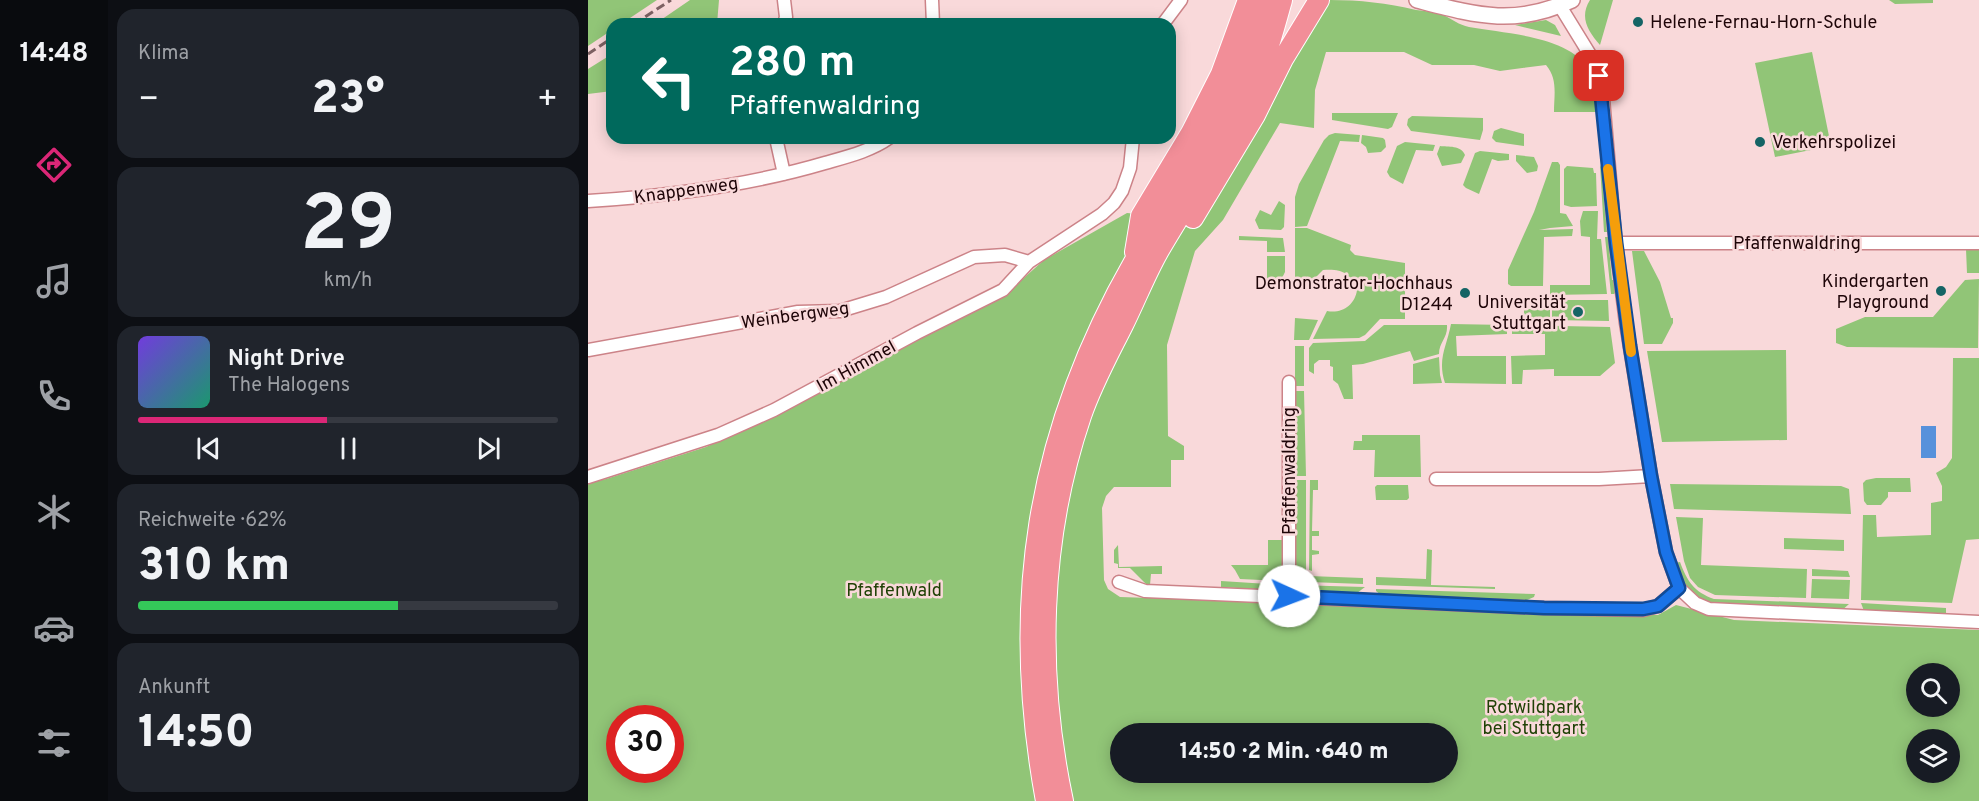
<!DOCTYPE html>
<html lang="de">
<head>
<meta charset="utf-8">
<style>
	:root { --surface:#171b24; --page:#20242c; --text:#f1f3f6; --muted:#9ea1a6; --line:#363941; --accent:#db2777 }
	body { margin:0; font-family:Overpass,sans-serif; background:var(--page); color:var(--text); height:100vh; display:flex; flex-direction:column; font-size:22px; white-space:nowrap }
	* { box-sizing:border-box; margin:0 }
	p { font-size:20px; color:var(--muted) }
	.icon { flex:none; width:33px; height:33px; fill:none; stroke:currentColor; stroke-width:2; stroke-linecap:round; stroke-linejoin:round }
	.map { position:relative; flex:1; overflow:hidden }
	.drawer { display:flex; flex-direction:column; gap:9px; padding:9px; background:#0d0f14; width:480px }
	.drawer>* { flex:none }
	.top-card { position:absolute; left:18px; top:18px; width:570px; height:126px; border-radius:18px; box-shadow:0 3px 15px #0003; background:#00695c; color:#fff; overflow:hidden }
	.controls { position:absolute; left:1318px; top:663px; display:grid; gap:12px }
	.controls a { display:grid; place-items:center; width:54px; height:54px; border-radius:50%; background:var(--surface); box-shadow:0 3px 15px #0003; font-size:30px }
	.speed { position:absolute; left:18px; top:705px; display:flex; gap:12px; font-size:30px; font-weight:700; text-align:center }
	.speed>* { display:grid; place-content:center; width:78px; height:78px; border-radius:50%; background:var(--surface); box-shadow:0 3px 15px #0003; line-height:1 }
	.speed .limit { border:9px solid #d22; background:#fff; color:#111 }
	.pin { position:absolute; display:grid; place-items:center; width:51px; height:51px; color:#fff; margin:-26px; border-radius:12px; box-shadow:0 3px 9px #0006 }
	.me { position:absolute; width:66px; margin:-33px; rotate:92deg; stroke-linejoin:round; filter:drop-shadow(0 0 4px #0008) }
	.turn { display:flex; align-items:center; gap:21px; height:126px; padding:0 24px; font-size:27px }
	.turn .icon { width:78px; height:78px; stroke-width:2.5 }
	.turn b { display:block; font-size:42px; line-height:51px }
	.big { font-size:45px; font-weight:800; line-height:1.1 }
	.drawer .widget { flex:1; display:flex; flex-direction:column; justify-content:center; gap:9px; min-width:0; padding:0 21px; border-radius:18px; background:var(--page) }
	.drawer .dial { align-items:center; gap:0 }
	.dial b { font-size:78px; line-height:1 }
	.song { display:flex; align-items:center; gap:18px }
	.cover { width:72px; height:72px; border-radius:9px; background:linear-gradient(135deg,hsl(260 70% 55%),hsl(160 70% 35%)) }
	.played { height:6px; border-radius:3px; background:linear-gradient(90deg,var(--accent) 45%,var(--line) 45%) }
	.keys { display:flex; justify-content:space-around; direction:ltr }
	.heat { display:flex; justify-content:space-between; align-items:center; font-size:33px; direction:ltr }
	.charge { height:9px; border-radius:4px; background:linear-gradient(90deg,#34c759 62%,var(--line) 0) }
	.trip { position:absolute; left:522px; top:723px; width:348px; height:60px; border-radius:30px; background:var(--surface); box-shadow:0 3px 15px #0003; font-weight:800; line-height:60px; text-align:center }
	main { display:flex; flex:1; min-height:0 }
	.dock { display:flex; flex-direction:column; width:108px; justify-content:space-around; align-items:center; background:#090b0e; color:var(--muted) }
	.dock .icon { width:42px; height:42px }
	.dock .on { color:var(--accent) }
	.dock b { font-size:27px; color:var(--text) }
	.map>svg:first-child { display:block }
	.green { fill:#91c577; fill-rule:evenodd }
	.water { fill:#5791db }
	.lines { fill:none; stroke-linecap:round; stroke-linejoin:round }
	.minor-casing { stroke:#cc8388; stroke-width:15 }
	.tertiary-casing { stroke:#cc8388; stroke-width:18 }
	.trunk-casing { stroke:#fff; stroke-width:22 }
	.minor { stroke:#fff; stroke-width:12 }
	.tertiary { stroke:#fff; stroke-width:15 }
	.trunk { stroke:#f28e98; stroke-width:20 }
	.rail { stroke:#7d6163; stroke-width:3; stroke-dasharray:9 4.5; stroke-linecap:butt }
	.route-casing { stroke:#114b97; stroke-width:15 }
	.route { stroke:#1a73e8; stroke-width:10 }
	.slow { stroke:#f59e0b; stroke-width:10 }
	.poi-dot { fill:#156465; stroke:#f9d9da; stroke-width:2 }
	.labels { text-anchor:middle; stroke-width:5; stroke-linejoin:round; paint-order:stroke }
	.poi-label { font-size:18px; fill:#1e0508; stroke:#f9d9da; text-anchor:end }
	.street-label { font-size:18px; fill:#1e0508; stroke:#f9d9da }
	.park-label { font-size:18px; fill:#1f4105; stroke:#f9d9da }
</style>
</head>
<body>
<main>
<nav class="dock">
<b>14:48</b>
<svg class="icon on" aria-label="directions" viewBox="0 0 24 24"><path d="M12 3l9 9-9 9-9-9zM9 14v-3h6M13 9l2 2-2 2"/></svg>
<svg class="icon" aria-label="music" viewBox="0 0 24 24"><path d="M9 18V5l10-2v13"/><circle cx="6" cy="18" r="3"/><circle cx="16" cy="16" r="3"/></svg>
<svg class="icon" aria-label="phone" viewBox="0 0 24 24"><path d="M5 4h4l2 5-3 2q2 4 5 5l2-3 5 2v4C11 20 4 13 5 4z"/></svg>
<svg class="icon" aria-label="climate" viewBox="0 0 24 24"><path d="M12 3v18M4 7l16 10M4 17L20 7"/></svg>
<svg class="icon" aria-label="car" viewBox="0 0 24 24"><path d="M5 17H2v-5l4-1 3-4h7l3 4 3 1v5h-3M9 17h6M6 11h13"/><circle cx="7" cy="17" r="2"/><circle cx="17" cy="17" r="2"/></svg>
<svg class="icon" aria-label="filters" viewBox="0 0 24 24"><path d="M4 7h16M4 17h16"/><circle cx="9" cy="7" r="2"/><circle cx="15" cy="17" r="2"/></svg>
</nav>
<section class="drawer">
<div class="widget"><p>Klima</p>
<div class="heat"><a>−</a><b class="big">23°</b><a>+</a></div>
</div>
<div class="widget dial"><b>29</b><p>km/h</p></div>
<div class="widget">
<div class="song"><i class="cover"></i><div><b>Night Drive</b><p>The Halogens</p></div></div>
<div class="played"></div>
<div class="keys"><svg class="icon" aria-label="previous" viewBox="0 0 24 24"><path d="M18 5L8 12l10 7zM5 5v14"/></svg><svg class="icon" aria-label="pause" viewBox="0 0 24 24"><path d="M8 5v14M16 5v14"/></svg><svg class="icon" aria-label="next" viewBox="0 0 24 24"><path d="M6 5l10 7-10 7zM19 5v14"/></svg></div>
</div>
<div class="widget"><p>Reichweite · 62%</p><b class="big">310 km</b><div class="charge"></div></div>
<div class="widget"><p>Ankunft</p><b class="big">14:50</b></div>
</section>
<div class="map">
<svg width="1391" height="801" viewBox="0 0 1391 801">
	<rect width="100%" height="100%" fill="#f9d9da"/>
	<path class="green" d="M0,0H69L33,24H24V30L0,46Z
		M102,0H131L129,24H67Z
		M742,0C772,0 799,3 828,10C837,11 847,12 855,15C864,19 871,25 881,27C918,34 980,35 1003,71C1010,83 1008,98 1009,112H966C966,95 970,79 958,65L912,71L886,65H844L816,52H738L727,90L726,128L692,123L635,220L607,251L579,345L580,436L596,446V460H583V487H526L518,496L514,508L516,580L520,589L532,597L1070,615L1088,605L1146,620L1391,630V801H0V483L18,479L118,447L203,407L420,292L456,260L539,213L611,220L736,4ZM1329,674H1362V706H1329ZM32,718H82V770H32ZM532,734H860V772H532ZM1329,740H1362V772H1329Z
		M1002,0H1025L1012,45C1000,31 991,17 1002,0Z
		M1301,0H1345V3L1307,4Z
		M958,20L967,25L973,36L927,25Z
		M1224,52L1243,146L1187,157L1167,63Z
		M24,54V91L0,94V69Z
		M744,113H810L804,127L800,129L744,120Z
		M824,116L895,118V130L892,140L823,131L819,125L820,119Z
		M913,128L936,134V146L908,142L904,138L906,131Z
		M747,133L772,135L771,142L752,141L719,226L707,227V197L711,184L736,140L741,135Z
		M774,135L795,138L797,140L798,147L793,152L780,153L778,147L773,143Z
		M817,142L847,145L845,151L828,150L815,184L802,177L799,172L809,146Z
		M852,146C860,147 873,145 877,155L873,163L854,166L849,154Z
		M892,151L921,154V160L910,161L904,159L891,194L878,188L875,185L887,153Z
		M928,155L946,157L950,166L949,171L939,173L928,161Z
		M964,162H970L972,165V213L978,214L985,226L962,228L951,230L985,229L984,236L956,237L955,286H923L920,284V270L946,212Z
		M1012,165L1017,176H1014L1019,232H1016Z
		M979,166L1005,168L1006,173H1008L1009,206L983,207L976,205V169Z
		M691,201L697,205L696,227L693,230L671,229L667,220L672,210L683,215Z
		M995,211H1010L1009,239H1013L1019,294L962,295V285H1002V237L993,236L992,221Z
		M707,228H719L763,245L762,250L767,255L817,263V319H792L777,335L771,338L725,339L739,311C754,314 767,305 769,290C760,272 755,269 735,270L721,284L707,283Z
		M651,236L695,238L697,252H679V241L651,240Z
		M1017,237H1020L1024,280H1027L1029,291L1026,294H1023Z
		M1391,248V273H1379L1378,249Z
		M1056,251L1072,282L1083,318H1085V323L1074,344H1056L1044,251Z
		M679,256H697V272L694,278L679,279Z
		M1391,279L1390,348L1259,347L1248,343V329L1277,317H1345L1377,280Z
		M964,300H1020L1021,321L964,320Z
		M936,309H962V320H936Z
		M707,318L730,320L721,340H706Z
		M863,324L919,325V334L868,336L869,356H918V384L857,383C849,359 859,346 863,324Z
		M796,325H859C860,338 851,342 851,354L826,361L822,351L775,364L764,365L765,399H756L750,384L745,380V367L742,366V360H731L726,364V374L721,371V348L725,343L777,341Z
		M924,325L1022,327L1027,363L1012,376H966V369L935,370L934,384H924L923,356L957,355V334H924Z
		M707,346H716V386H707Z
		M1198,350L1199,440L1074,442L1059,351Z
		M851,357L852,375L854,383L825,384V364Z
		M1365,358H1391V539L1378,540L1364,603L1273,600L1275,515H1288L1289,537L1343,535V503L1354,501V486L1348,473L1358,467L1364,458Z
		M707,391H716L718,476H707Z
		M774,435H832L833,477H786L787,450H765L766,441H774Z
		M1288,478H1322L1323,492H1300V497L1293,505H1279L1276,501L1275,483L1278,480Z
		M707,480H718V577L713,582H706Z
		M722,480H730V490H725L724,531H731V536H724V550L731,551V554L724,555V571L721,570Z
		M1082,484L1253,486L1261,489L1263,514L1086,509Z
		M789,485H820L821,498L819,500H788L787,487Z
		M1088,517L1115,518L1113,565L1219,569L1218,598L1127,595L1110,587L1102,578L1096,561Z
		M1196,538L1256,540V551L1196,549Z
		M680,540H695L696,581L652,579L647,570L643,565H680Z
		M530,545L531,567L574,566V574H563L562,585L558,584L542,568H530V564L526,563V550Z
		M839,549L844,550L843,585L907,587V589L788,585V577L838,579Z
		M1092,562C1099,581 1106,592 1126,599L1261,604L1252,612L1124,605C1100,595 1096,585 1087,563Z
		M1224,569L1260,571L1262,577L1224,576Z
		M721,576L775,578V584L721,582Z
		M1224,579L1262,580L1261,599L1223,598Z
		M633,581L694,585L685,590L633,587Z
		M706,585L777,587L769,593L713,591Z
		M788,589L947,594L946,597L939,600L793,595L788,591Z
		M1273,603L1358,608V616L1276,611Z"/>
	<path class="water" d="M1333,426H1348V458H1333Z"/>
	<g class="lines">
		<g class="minor-casing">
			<path id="minor" d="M344,0L345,24
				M972,6L1004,58L1014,87L1027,237L1038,323L1063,476L1078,552L1091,588L1107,603L1121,609L1391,622
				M196,24L198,17L196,0
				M575,24L593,0
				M188,138L196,174
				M0,201C80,196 159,186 237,163C258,157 283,151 301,138
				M1028,243H1391
				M0,350L210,312L252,311L298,297L386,257L417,255L441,262
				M701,382V596
				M0,477L130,435L186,410L329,333L415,290L441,262L514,214L526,203L534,191L542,168L545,138
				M848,479H1011L1063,476
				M531,582L557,591L956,608L1055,610L1070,606L1091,588"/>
		</g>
		<g class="tertiary-casing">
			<path id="tertiary" d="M829,0C887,15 926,27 984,0"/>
		</g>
		<g class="trunk-casing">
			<path id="trunk" d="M605,218L667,115L695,59L731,0
				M547,252L553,216L603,133L633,74L660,0
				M458,801C422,606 447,435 546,262C594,178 655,96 679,0
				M475,801C448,674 451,540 493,416C504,384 520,355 535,325C547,301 557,275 570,252C602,197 639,144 665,86C678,59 686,29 694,0"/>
		</g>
		<use href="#minor" class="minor"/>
		<use href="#tertiary" class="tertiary"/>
		<use href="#trunk" class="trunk"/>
		<path class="rail" d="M46,24L83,0
			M0,54L24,38"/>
	</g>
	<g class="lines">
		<g class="route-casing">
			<path id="route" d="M701,596L956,608L1055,609L1070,606L1091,588L1078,552L1063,476L1042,346L1028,243L1011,76"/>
		</g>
		<use href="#route" class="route"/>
		<path class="slow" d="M1020,169L1043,352"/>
	</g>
	<g class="poi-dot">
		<circle cx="1050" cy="22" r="6"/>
		<circle cx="1172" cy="142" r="6"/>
		<circle cx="1353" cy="291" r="6"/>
		<circle cx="877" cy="293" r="6"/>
		<circle cx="990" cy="312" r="6"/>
	</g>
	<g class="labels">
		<g class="poi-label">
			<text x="1062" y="28" text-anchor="start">Helene-Fernau-Horn-Schule</text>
			<text x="1184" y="148" text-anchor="start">Verkehrspolizei</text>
			<text x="1341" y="287">Kindergarten<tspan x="1341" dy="21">Playground</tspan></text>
			<text x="865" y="289">Demonstrator-Hochhaus<tspan x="865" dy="21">D1244</tspan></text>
			<text x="978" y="308">Universität<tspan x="978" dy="21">Stuttgart</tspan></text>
		</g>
		<g class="street-label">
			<text transform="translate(98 190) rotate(-8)" y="6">Knappenweg</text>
			<text x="1209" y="249">Pfaffenwaldring</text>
			<text transform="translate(207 315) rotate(-8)" y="6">Weinbergweg</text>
			<text transform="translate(268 366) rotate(-29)" y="6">Im Himmel</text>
			<text transform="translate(701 471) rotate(-90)" y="6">Pfaffenwaldring</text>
		</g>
		<g class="park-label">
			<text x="306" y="596">Pfaffenwald</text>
			<text x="946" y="713">Rotwildpark<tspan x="946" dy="21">bei Stuttgart</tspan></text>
		</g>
	</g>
</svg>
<div class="controls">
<a><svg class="icon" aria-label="search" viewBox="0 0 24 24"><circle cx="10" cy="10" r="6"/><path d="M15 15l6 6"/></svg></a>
<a><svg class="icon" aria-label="layers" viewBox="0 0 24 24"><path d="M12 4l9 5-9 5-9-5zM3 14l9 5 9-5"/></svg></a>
</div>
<div class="speed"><div class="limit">30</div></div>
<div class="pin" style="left:1011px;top:76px;background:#d93025"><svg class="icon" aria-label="arrive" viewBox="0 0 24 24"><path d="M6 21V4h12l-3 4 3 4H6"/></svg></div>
<svg class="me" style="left:701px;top:596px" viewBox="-20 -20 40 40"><circle r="19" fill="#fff"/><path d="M0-13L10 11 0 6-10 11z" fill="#1a73e8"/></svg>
<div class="trip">14:50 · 2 Min. · 640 m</div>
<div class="top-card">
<div class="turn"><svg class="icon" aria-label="left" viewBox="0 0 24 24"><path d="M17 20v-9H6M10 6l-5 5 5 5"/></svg><div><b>280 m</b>Pfaffenwaldring</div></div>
</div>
</div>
</main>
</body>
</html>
